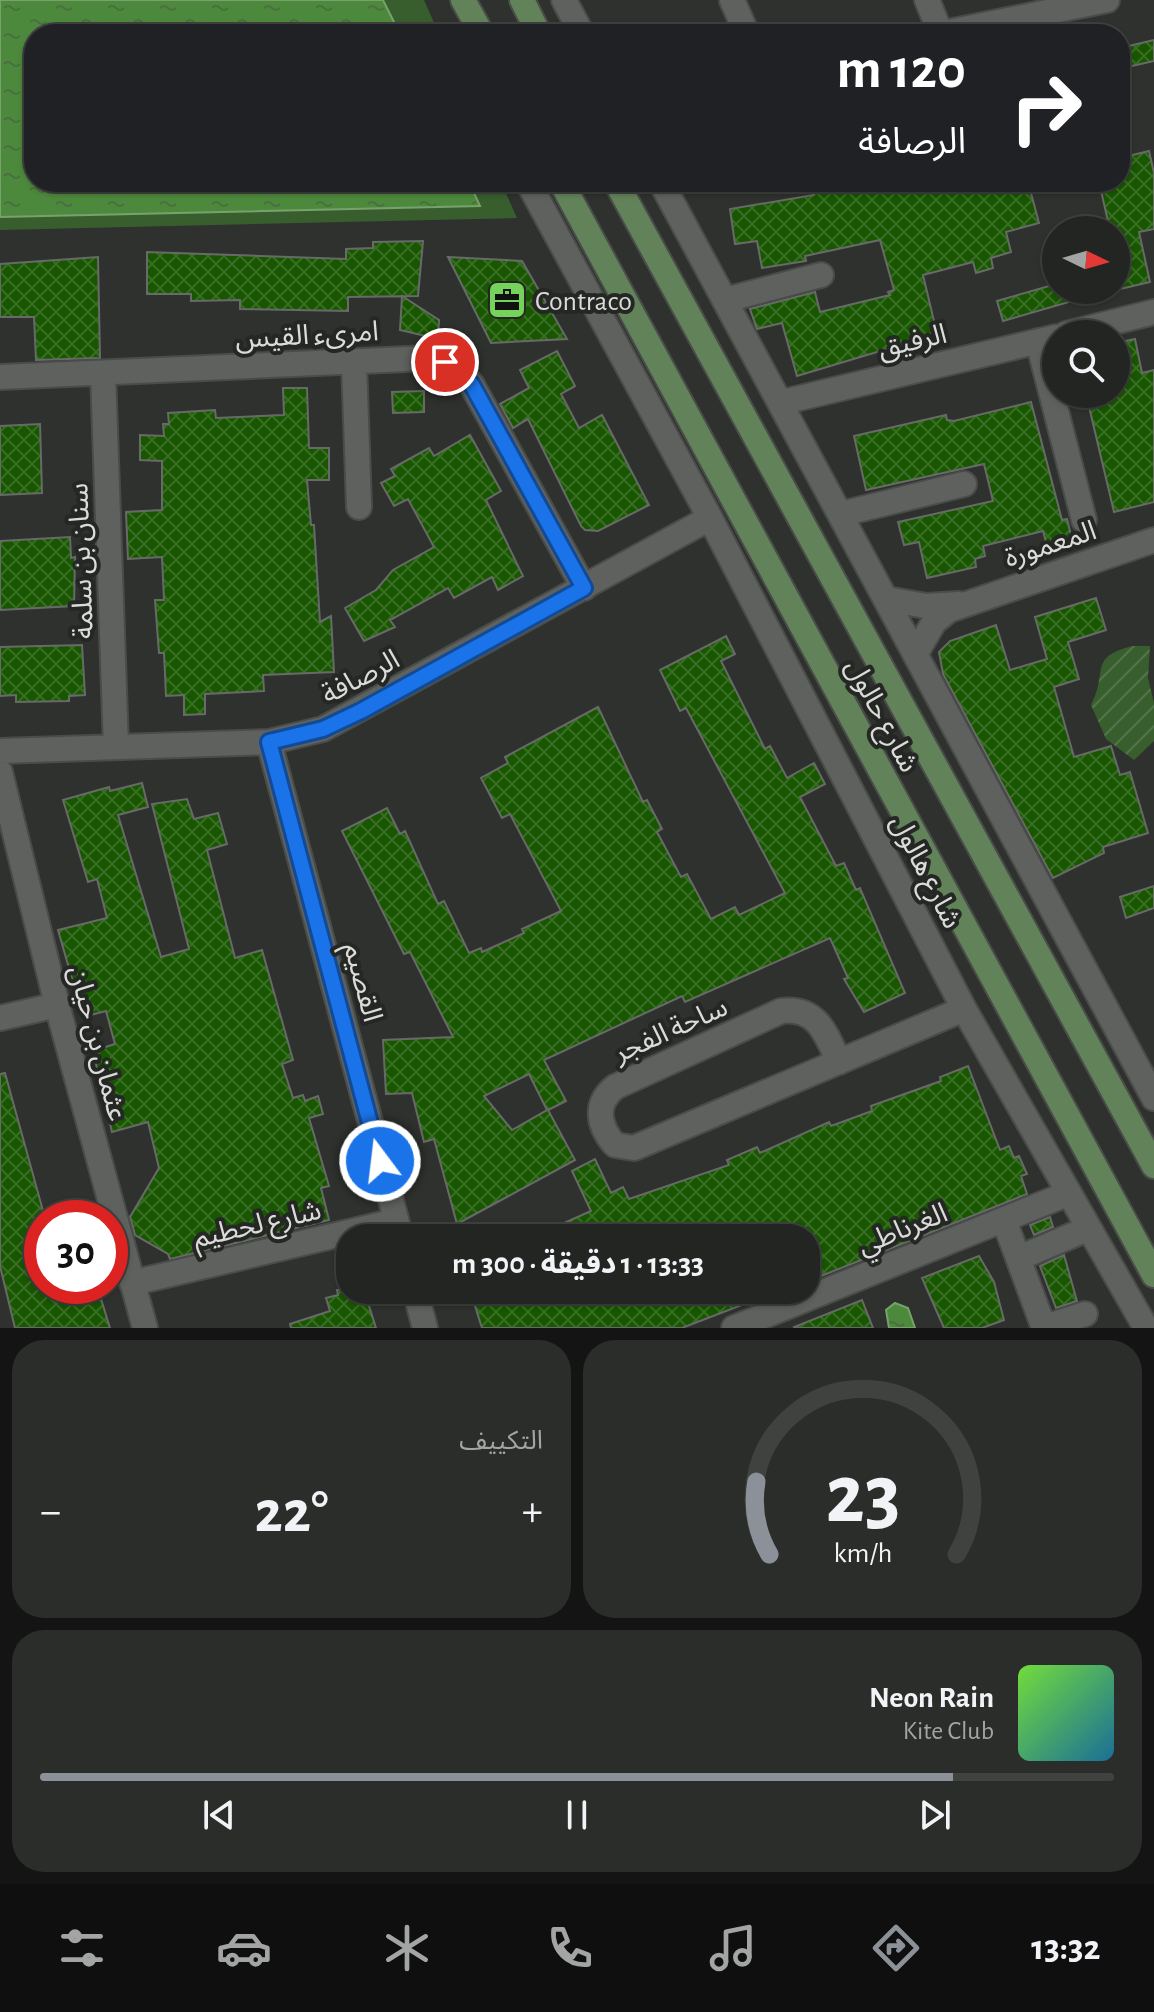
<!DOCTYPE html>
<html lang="ar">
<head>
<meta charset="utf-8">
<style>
	:root { --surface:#232522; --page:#2b2d2a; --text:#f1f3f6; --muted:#a3a5a5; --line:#404240; --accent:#8c9099 }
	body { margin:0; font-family:"Alegreya Sans","Noto Sans Arabic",sans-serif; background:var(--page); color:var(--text); direction:rtl; height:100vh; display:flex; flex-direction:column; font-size:30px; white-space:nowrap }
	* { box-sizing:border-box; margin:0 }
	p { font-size:26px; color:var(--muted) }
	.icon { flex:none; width:44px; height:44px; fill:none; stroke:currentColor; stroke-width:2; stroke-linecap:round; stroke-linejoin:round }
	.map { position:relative; height:1328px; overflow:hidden; direction:ltr }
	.sheet { display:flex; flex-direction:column; gap:12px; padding:12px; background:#131413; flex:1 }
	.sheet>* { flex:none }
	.top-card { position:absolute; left:24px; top:24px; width:1106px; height:168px; border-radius:32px; box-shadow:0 2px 6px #0004,0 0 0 2px var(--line); direction:rtl; background:#202124; color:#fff; overflow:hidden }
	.needle { width:52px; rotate:95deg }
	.fabs { position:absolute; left:1042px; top:216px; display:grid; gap:16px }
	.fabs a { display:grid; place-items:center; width:88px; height:88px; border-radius:50%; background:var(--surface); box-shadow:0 2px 6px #0004,0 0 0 2px var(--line); font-size:40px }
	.speed { position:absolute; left:24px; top:1200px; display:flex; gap:16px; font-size:40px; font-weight:700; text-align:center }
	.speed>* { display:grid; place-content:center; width:104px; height:104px; border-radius:50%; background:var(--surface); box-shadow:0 2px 6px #0004,0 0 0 2px var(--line); line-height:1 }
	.speed .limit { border:12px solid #d22; background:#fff; color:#111 }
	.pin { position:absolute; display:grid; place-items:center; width:68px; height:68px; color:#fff; margin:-34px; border:4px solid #fff; border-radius:50%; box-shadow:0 2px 8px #0007 }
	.me { position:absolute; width:88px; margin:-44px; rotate:345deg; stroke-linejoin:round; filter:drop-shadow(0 0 6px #0008) }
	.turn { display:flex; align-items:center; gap:28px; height:168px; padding:0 32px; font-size:36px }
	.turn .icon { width:104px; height:104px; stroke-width:2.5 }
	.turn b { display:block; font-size:56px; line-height:68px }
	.big { font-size:60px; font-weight:700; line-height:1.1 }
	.sheet .widget { flex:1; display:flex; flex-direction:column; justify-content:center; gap:12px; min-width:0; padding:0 28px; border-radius:32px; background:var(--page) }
	.sheet .dial { align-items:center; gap:0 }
	.dial svg { height:208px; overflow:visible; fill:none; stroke:var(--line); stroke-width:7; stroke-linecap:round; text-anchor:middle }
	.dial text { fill:var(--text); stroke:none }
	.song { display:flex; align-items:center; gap:24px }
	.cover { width:96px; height:96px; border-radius:12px; background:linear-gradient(135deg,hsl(100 70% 55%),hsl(200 70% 35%)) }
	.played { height:8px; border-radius:4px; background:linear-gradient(90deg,var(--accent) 85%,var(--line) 85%) }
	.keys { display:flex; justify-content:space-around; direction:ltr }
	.heat { display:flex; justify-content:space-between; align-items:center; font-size:44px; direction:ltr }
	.sheet .tiles { flex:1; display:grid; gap:12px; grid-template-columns:1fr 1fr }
	.widget:last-child { grid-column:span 2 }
	.trip { position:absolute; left:336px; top:1224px; width:484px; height:80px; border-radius:32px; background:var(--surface); box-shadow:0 2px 6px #0004,0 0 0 2px var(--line); font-weight:700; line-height:80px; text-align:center; direction:rtl }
	.tab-bar { display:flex; height:128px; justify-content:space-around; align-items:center; background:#0e0f0e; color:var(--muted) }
	.tab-bar .icon { width:56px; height:56px }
	.tab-bar .on { color:var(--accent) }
	.tab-bar b { font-size:36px; color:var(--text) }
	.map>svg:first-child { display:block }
	.grass { fill:#385e2e }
	.garden { fill:url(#garden-furrows) }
	.water { fill:url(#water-ripples); stroke:#78a26b; stroke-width:2 }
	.building { fill:url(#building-cross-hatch); stroke:#686a68; stroke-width:2; fill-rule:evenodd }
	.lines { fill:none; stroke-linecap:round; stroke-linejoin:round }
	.minor-casing { stroke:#4a4c4a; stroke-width:28 }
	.major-casing { stroke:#4a4c4a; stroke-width:28 }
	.minor { stroke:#5f615f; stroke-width:24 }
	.major { stroke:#62835a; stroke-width:24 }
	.route-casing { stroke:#114b97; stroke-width:20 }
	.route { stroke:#1a73e8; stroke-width:14 }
	.labels { text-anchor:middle; stroke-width:8; stroke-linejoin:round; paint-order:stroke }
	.poi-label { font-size:28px; fill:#dbdcda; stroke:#252725; text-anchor:start }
	.street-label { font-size:28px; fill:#dbdcda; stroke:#252725 }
</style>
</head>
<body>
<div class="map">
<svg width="1154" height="1328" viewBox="0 0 1154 1328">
	<defs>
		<pattern id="garden-furrows" width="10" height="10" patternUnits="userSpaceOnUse" patternTransform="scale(2)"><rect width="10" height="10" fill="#385e2e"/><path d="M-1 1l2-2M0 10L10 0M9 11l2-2" fill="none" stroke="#54744c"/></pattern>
		<pattern id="water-ripples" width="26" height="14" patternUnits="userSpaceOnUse" patternTransform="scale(2)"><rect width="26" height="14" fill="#4d893c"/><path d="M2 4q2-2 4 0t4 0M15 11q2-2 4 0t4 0" fill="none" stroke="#49703e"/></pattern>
		<pattern id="building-cross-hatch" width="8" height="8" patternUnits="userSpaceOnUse" patternTransform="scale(2)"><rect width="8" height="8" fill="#185600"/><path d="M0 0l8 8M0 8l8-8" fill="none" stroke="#396e25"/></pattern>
	</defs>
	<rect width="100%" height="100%" fill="#2f312e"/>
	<path class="grass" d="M0,0H424L439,34H34V182H501L517,218L0,230Z"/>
	<path class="garden" d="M1133,646H1150L1148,678L1154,703V741L1134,760L1106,739L1091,705C1109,672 1087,657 1133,646Z"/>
	<path class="water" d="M0,0H383L400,34H34V182H469L480,206L0,217Z
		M895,1303L908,1308L915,1328H889L886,1310Z"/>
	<path class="building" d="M1154,40V61L1123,68L1120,48Z
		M1149,151L1154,173V229L1139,232L1150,282L1116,290V230H1110L1099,182H1120V158Z
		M812,182H1028L1039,223L1006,232L1011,252L991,258L993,268L976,273L973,262L923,275L939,342L909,350L907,343L797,376L782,323L757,329L750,309L815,292L820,312L890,295L888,292L894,290L880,240L805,256L806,261L762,268L757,241L735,244L730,209L814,195Z
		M423,241L418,296L348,297V311L240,309V300L191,301V294H147V252L346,259V249L373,248V242Z
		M98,257L100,358L36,360L34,317H0V264Z
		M448,257L522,261L567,339L491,343Z
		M1056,284V290H1092L1093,295L1003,321L997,301Z
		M402,296L439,320L438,339L400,330Z
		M1135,339L1142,373L1154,370V502L1114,512L1086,394H1116V382L1124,380L1116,343Z
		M557,351L575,386L561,394L579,428L602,415L649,505L598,531L585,530L581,526L528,419L513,428L500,404L529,388L520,370Z
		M283,388H307L309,448H329V480H307L311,525H314L320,622L331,616L334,672L263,675L264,691L205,694V714L184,715V695L166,696L164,653H159L155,600H164L162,557L128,559L126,512L162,510V461L140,460V435L164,436L163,424H169L168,413L215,410L216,418L284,415Z
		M424,391V412L393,413L392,392Z
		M1031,402L1062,520L1067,519L1072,539L1047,546L1043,531L983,546L985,556L975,559L976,567L927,578L919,542L904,545L898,522L993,501L984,464L866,490L854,436L946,415L947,420L954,421Z
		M40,424L42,493L0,495V426Z
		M470,435L501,491L486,500L523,576L498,590L492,577L454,598L448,588L390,620L395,627L364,641L345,608L376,590L393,570L434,547L408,499L394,506L381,483L395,476L391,469L429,448L434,456Z
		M70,537L71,558L75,557L74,606L0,610V541Z
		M1096,598L1106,630L1068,642L1079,679L1054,687L1074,757L1111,746L1120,775L1130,772L1148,833L1103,847L1104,853L1053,878L943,674L939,652L950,641L996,625L1010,670L1047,659L1035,617Z
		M726,636L735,654L721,661L765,749L770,746L787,778L814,763L825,784L800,797L836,866L844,863L856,890L860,888L905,993L864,1012L844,979L848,978L830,938L685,1002L682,996L544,1060L566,1101L548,1110L575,1160L457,1224L434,1139L424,1142L412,1093L386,1094L383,1040L453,1037L410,952L404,954L342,831L387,808L400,834L405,831L438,904L444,901L469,953L481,948L482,952L524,933L522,929L561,911L510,814L502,818L481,778L508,763L505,757L598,707L643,802L647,800L662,829L657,832L681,877L687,874L711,919L735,907L739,915L785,893L686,708L680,711L660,670ZM529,1074L547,1110L512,1130L484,1096Z
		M82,645L85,695L69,696V701L16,702V695L0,696V647Z
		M142,783L148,807L118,815L161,957L189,949L152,804L187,799L194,819L218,813L227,844L207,850L235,958L262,950L293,1060L282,1064L293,1098L303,1095L305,1101L318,1096L323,1114L309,1118L329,1186L321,1188L329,1220L170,1259L168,1254L135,1235L130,1217L159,1168L148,1122L112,1132L93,1051L115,1044L106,1011L83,1017L58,930L107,918L97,879L88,882L63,800L109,787L110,791Z
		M1154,886V908L1126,918L1120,897Z
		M968,1066L1000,1150L1009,1146L1014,1158L1019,1156L1027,1174L1021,1176L1027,1194L806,1282V1238H531L591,1211L572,1171L595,1159L611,1193L623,1187L629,1199L729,1165L727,1160L757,1147L760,1153L829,1122L831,1126L872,1111L871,1106L941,1081L940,1077Z
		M5,1073L45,1218L42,1286H97L110,1328H15L0,1266V1074Z
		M1050,1217L1053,1227L1034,1235L1030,1225Z
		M1064,1255L1077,1301L1056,1308L1040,1266Z
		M979,1256L994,1282L1004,1320L982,1328H944L922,1278Z
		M337,1290H364L376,1328H291L290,1324L330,1311L326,1298L338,1295Z
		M470,1290H778V1291L682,1328H482Z
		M862,1300L873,1328H795L794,1327Z"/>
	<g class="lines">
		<g class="minor-casing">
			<path id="minor" d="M564,0L582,34
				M732,0L747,34
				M927,0L941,34
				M939,34L1107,0
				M528,182L710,518L964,1009L1146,1328
				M661,182L1154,1098
				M725,300L821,275
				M1066,334L1154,312
				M1038,341L1084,520
				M354,362L359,507
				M103,373L116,747
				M0,377L430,358C450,363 460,369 472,385L584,588
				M783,402L1056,337
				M841,514L964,484
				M886,599L926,606L959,604
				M916,653L934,622L949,610L1154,540
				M269,742L401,1238
				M0,751L269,742L323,729L710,518
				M0,772L57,1005L145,1328
				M0,1018L57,1005
				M839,1062C826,1034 817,1006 781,1011L615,1087C594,1104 598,1126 615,1145L634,1148L964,1009
				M1004,1220L1044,1328
				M1019,1258L1087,1229
				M132,1283L396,1221
				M415,1290L425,1328
				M1046,1327L1085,1314
				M734,1328L1067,1194"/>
		</g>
		<g class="major-casing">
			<path id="major" d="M463,0L482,34
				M522,0L539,34
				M561,182L1154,1275
				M616,182L1154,1166"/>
		</g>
		<use href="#minor" class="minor"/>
		<use href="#major" class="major"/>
	</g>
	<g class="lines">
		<g class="route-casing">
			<path id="route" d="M380,1161L269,742L323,729L361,711L584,588L472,385L457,367L445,362"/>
		</g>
		<use href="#route" class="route"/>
	</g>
	<defs>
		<g id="office-square" transform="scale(2)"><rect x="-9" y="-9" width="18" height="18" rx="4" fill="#75d25b" stroke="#252725"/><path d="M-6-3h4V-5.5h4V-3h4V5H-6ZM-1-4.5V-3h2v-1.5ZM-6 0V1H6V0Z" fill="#111"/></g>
	</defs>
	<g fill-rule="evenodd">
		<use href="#office-square" x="507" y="300"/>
	</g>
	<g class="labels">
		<g class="poi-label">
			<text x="535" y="310">Contraco</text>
		</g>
		<g class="street-label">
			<text transform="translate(307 334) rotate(-3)" y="10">امرىء القيس</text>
			<text transform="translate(912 340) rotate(-13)" y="10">الرفيق</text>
			<text transform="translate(1050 543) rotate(-18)" y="10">المعمورة</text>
			<text transform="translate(80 561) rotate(-92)" y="10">سنان بن سلمة</text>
			<text transform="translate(360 676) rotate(-28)" y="10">الرصافة</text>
			<text transform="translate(883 715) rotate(62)" y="10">شارع حالول</text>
			<text transform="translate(927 871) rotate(63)" y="10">شارع هالول</text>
			<text transform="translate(364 982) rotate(75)" y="10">القصيم</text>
			<text transform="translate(670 1029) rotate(-24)" y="10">ساحة الفجر</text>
			<text transform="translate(99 1043) rotate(75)" y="10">عثمان بن حيان</text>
			<text transform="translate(257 1223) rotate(-13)" y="10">شارع لحطيم</text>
			<text transform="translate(902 1228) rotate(-22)" y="10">الغرناطي</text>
		</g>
	</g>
</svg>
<div class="fabs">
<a><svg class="needle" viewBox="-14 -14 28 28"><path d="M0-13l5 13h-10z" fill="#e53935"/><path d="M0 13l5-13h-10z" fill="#a3a5a5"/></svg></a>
<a><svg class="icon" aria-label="search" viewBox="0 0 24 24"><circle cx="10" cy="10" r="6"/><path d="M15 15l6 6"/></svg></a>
</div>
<div class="speed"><div class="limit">30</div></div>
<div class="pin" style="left:445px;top:362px;background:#d93025"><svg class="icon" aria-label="arrive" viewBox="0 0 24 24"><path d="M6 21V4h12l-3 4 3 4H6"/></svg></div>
<svg class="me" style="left:380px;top:1161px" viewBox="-20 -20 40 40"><circle r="17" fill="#1a73e8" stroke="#fff" stroke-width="3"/><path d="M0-11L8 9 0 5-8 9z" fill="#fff"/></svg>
<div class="trip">13:33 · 1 دقيقة · 300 m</div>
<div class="top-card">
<div class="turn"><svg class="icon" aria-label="right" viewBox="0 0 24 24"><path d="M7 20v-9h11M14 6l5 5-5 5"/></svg><div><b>120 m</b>الرصافة</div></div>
</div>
</div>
<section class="sheet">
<div class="tiles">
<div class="widget dial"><svg viewBox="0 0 100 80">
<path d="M14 69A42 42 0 1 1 86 69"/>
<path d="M14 69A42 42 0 0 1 9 41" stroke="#8c9099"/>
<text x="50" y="56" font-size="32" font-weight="700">23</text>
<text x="50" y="72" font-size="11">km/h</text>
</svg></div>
<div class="widget"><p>التكييف</p>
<div class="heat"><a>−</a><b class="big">22°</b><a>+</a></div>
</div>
<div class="widget">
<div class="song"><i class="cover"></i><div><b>Neon Rain</b><p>Kite Club</p></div></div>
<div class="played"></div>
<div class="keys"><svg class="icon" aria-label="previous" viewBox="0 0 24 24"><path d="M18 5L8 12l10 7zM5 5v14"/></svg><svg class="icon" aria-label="pause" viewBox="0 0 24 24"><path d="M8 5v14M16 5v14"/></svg><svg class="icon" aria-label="next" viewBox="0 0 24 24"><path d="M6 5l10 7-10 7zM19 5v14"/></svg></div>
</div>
</div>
</section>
<nav class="tab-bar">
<b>13:32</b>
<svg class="icon on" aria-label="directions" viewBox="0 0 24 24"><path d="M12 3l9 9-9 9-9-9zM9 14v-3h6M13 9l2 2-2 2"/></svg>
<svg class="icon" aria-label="music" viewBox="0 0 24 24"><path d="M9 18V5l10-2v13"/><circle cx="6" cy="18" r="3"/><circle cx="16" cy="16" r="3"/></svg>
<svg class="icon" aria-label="phone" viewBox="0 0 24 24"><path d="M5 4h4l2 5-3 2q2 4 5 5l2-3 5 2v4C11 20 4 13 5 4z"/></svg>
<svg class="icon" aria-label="climate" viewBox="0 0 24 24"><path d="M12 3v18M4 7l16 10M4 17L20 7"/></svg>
<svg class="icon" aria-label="car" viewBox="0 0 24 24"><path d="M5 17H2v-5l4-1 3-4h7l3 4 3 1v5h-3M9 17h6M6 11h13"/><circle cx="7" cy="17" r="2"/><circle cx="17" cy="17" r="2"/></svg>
<svg class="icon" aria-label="filters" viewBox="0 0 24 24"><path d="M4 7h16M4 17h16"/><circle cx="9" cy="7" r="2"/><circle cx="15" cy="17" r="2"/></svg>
</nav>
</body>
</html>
